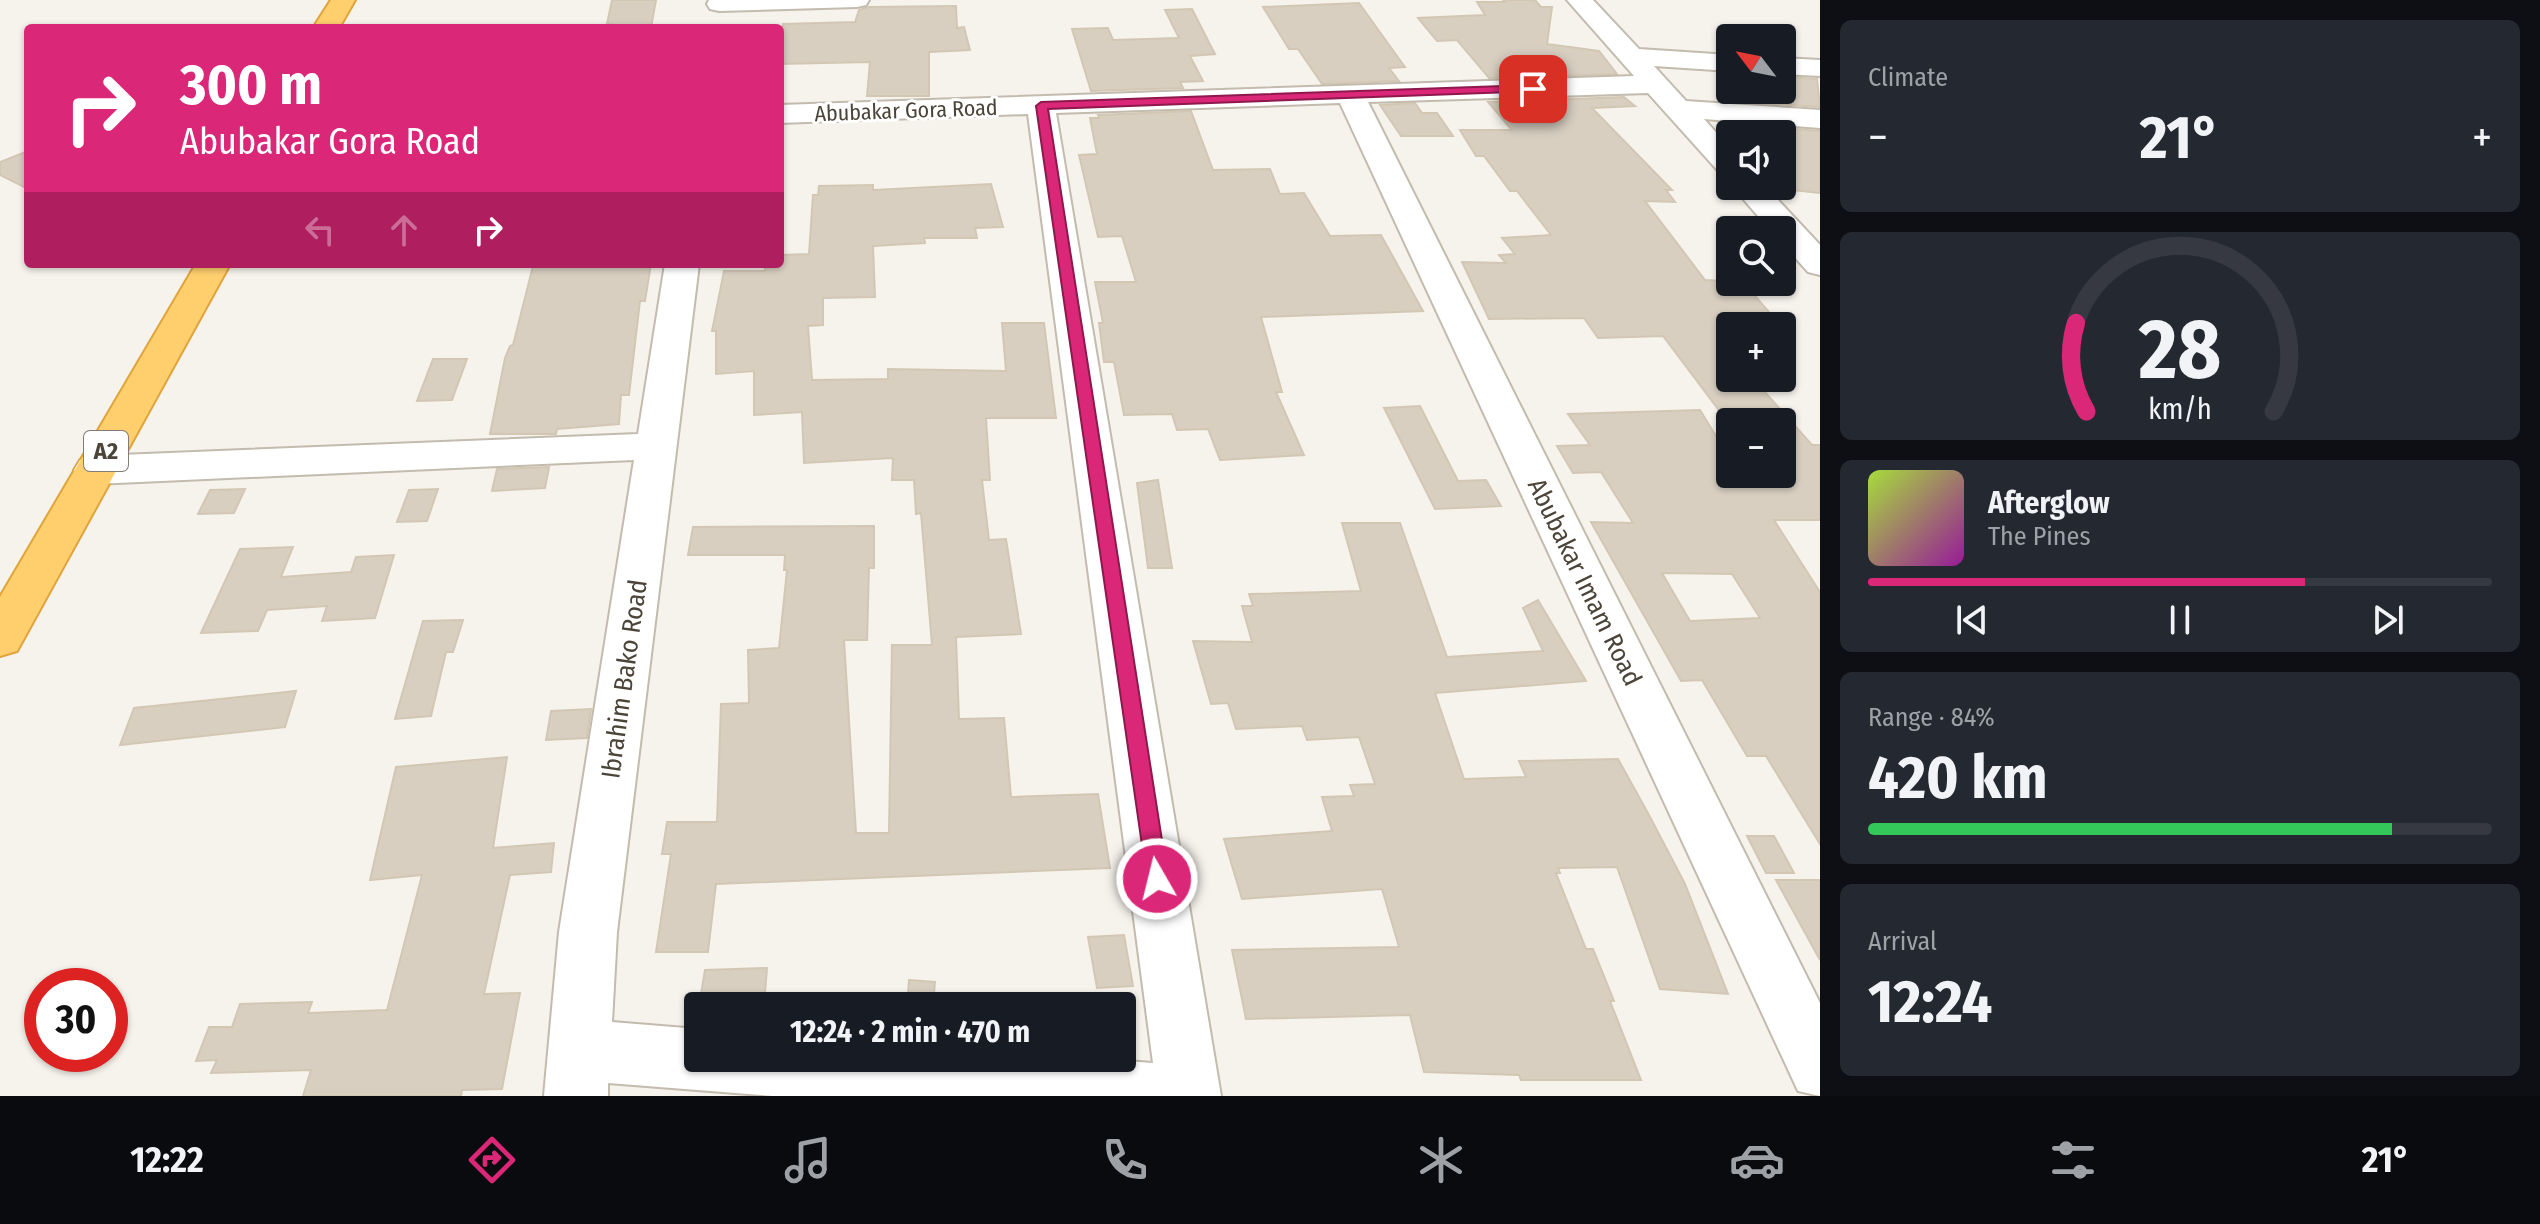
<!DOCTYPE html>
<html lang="en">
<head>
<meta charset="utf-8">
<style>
	:root { --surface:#171b24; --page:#242831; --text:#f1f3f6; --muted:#9ea1a6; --line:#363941; --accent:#db2777 }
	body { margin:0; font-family:"Fira Sans Condensed",sans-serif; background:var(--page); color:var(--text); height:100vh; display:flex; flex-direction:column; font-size:30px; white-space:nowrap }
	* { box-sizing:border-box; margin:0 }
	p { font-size:26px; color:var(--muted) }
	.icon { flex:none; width:44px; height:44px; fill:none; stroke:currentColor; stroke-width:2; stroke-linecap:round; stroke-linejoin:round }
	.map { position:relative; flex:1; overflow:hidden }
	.panel { display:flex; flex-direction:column; gap:20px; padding:20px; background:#0d0f14; width:720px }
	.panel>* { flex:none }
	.guide { position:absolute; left:24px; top:24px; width:760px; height:244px; border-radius:8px; box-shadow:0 2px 6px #0004; background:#db2777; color:#fff; overflow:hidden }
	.needle { width:52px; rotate:302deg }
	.buttons { position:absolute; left:1716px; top:24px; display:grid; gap:16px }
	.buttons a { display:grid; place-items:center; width:80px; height:80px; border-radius:8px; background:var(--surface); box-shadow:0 2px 6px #0004; font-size:40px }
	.speed { position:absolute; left:24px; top:968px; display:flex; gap:16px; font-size:40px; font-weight:700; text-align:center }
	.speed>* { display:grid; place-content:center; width:104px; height:104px; border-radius:50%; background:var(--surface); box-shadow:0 2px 6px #0004; line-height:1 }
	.speed .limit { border:12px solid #d22; background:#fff; color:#111 }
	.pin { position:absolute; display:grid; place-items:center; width:68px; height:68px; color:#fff; margin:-34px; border-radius:16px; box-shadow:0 4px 12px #0006 }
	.me { position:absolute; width:88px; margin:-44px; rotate:352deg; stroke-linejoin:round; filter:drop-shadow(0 0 6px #0008) }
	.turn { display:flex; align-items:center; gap:28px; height:168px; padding:0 24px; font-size:36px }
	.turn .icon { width:104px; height:104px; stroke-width:2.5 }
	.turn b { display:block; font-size:56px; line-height:68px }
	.lanes { display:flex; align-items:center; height:76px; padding:0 24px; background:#0003; justify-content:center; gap:40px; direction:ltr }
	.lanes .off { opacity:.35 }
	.big { font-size:60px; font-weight:700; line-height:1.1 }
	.panel .widget { flex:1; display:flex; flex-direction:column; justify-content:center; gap:12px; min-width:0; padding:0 28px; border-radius:12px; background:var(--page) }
	.panel .dial { align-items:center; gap:0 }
	.dial svg { height:208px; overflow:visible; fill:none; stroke:var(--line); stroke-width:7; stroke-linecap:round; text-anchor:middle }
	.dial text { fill:var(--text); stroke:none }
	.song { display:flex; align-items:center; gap:24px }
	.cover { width:96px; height:96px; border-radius:12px; background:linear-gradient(135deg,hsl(80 70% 55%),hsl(300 70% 35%)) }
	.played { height:8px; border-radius:4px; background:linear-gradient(90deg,var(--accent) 70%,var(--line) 70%) }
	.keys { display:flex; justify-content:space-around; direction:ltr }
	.heat { display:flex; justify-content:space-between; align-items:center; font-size:44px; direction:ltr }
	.charge { height:12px; border-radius:6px; background:linear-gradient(90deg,#34c759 84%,var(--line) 0) }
	.trip { position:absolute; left:684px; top:992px; width:452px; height:80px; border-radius:8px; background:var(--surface); box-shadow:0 2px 6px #0004; font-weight:700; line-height:80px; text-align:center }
	.dock { display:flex; height:128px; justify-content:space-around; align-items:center; background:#090b0e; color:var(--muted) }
	.dock .icon { width:56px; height:56px }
	.dock .on { color:var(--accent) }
	.dock b { font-size:36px; color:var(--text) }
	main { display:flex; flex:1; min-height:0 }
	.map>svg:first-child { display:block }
	.building { fill:#d8cfc1; stroke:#d3c7b4; stroke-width:2; fill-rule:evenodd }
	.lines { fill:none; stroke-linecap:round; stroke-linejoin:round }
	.minor-casing { stroke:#c2bbae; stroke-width:4 }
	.highway-casing { stroke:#e0a43c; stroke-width:4 }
	.minor { fill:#fff; fill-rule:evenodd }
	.highway { fill:#ffcf6e; fill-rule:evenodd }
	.route { fill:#db2777; stroke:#8e194d; stroke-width:2 }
	.labels { text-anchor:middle; stroke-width:6; stroke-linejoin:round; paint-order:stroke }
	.far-street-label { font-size:22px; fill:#4b4439; stroke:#fff }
	.shield { fill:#fff; stroke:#817c74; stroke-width:2 }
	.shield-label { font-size:24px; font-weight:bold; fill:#4b4439 }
	.street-label { font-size:26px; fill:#4b4439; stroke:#fff }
</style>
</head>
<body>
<main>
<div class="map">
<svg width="1820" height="1096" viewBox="0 0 1820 1096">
	<rect width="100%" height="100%" fill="#f6f3ec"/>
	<path class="building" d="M612,0H656L651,28H611L612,24H607Z
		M1503,0H1535L1541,7H1552L1547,44L1599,51L1617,74L1489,78L1457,40L1437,41L1418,18L1485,15L1477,2H1505Z
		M1359,3L1405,67L1389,68L1399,81L1322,84L1298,49H1289L1263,7Z
		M956,6L957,28L964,27L970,50L929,52V96H867L870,62L780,64L783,24L855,22L859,10L868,7Z
		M1192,9L1215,54L1190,56L1203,81L1180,82L1183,88L1091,91L1072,29L1108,28L1113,40L1179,38L1165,10Z
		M1784,77L1817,79L1820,107L1725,101L1722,90H1788Z
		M1624,97L1635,106L1592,108L1672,190H1666L1675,202L1645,201L1705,280L1743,282L1781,326H1730V383L1756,382L1812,445H1820V520H1774L1820,592V844L1766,756H1747L1702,680L1681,681L1591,522L1633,523L1601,472L1573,473L1557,446L1590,445L1568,414L1700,410L1730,459V474H1782V422H1730V425L1663,336L1598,338L1584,318L1489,319L1462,262L1506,263L1499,255L1515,254L1502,238L1551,235L1517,191H1510L1484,156H1476L1460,130H1512L1488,102ZM1662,573L1732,574L1760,618L1690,621Z
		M1415,103L1422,113H1437L1453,136H1401L1380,105Z
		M1191,111L1213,170L1270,169L1280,194L1304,193L1330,236L1381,235L1423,311L1261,317L1282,392H1276L1304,455L1220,460L1208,429L1177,430L1172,414L1124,415L1114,362H1104L1099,323H1103L1095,282H1136L1122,236L1098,237L1079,155L1097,154L1090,118H1099L1098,115Z
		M1730,124L1820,131V193L1793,190L1782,157V134H1732Z
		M28,151V189L0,175V162Z
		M991,184L1003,227L975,228L977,238H924L925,243L873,246L875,297L823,298V325L808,326L812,380L888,379V369L1006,371L1002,323H1044L1056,418H986L990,480H982L989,540L1006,539L1021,634L956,637L959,719L1004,718L1011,797L1098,794L1110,868L716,884L708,952H656L671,854H662L667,822H717L721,704L749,703L748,650L779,648L787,570H784L785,555H688L693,527L874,526V568H869L867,640H844L856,833H889L892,645H932L921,513L916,514L914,480H892L893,458L804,463L802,412L754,415V371L716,374V331H712L724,271H765V266L780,264V255L809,254L813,195H818L819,186L873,185V190Z
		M651,264L645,301H640L629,395H621L619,424L557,429L556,434H490L505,358L510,346L513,345L533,266Z
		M433,359H467L452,400L417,401Z
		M1420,406L1458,481L1486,480L1501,506L1435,509L1384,408Z
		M549,467L545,488L492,491L497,469Z
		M1158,480L1172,568H1148L1137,483Z
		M245,489L234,513L198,514L210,490Z
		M438,489L427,521L397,522L409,490Z
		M1342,523H1400L1447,657L1543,651L1523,608L1538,600L1586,681L1435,693L1464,779L1526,777L1519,761L1618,759L1649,815L1685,884L1728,994L1660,989L1617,867L1558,868L1560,873H1556L1586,949H1593L1614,1001H1610L1641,1080H1521L1519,1075L1424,1072L1410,1015L1246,1019L1232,950L1399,947L1382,889L1242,899L1224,839L1332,831L1322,797L1354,796L1350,785L1375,784L1359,737L1307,740L1302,726L1236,729L1228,703L1211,704L1193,641L1252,642L1242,606H1253L1249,594L1361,591Z
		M293,547L281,577L351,572L356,557L394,555L375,618L322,621L327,606L267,610L258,631L201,633L240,549Z
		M463,620L453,652H446L431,716L395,719L423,621Z
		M296,691L285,727L120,745L134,708Z
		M591,709L587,738L546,740L551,711Z
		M507,757L493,848L554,843L551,872L510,875L484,994L520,993L502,1089L462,1090L461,1096H303L311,1070L211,1073L217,1060L196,1061L209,1027H232L240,1004L312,1002L308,1013L387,1010L422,875L370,880L396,767Z
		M1747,836H1774L1794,873H1766Z
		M1776,880H1820V960Z
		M1124,935L1133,986L1097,988L1088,937Z
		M767,968L764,1006H699L705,970Z
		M909,980L935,982L933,1006H907Z"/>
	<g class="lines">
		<g class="minor-casing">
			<path id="minor" d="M709,0H869L866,5L857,7L719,11L710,9L707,4Z
				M1567,0H1593L1639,49L1730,55V71L1654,66L1686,101L1820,110V128L1704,119L1730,148V175L1719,172L1648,93L1368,102L1820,1003V1096L1798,1091L1340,103L1056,113L1221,1096H773L608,1083V1096H544L559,932L634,460L95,484L80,480L74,470L80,460L95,456L638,434L665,264H699L617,932L612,1022L698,1029V1058H1086L1153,1063L1028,114L780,123V105L1634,76Z
				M1782,58L1820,60V76L1782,74Z
				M1732,186H1765L1820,245V275L1808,272L1782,243V230H1770Z"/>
		</g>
		<g class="highway-casing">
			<path id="highway" d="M331,0H355L339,28H313Z
				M196,264H230L17,651L0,656V597Z"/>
		</g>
		<use href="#minor" class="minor"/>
		<use href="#highway" class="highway"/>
	</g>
	<path class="route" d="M1533,85L1537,86V91L1048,109L1168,879L1165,887L1157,890L1148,887L1036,106L1041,102Z"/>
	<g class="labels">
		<g class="far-street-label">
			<text transform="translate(906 110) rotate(-2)" y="8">Abubakar Gora Road</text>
		</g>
		<rect class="shield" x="84" y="431" width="44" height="40" rx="6"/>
		<g class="shield-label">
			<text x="106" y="459">A2</text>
		</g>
		<g class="street-label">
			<text transform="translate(1585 582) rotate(64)" y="9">Abubakar Imam Road</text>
			<text transform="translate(624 679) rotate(-82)" y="9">Ibrahim Bako Road</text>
		</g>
	</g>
</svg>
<div class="buttons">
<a><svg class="needle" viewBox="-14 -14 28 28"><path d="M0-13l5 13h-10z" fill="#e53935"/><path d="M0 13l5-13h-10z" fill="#9ea1a6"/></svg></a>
<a><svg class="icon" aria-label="sound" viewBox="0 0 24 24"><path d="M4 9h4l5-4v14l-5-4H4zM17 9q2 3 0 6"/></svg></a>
<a><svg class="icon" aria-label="search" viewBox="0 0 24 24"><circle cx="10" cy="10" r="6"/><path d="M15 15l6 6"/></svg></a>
<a>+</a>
<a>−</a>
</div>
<div class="speed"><div class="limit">30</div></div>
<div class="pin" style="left:1533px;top:89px;background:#d93025"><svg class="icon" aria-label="arrive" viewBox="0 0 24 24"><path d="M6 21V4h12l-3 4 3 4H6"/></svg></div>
<svg class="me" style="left:1157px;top:879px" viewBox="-20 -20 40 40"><circle r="17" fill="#db2777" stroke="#fff" stroke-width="3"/><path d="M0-11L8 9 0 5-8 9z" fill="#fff"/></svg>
<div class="trip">12:24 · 2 min · 470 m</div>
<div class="guide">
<div class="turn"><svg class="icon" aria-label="right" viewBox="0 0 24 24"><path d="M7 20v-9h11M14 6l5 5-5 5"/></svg><div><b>300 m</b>Abubakar Gora Road</div></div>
<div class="lanes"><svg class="icon off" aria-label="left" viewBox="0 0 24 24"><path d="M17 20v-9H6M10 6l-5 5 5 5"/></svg><svg class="icon off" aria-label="ahead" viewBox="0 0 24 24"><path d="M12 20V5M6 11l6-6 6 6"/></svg><svg class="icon" aria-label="right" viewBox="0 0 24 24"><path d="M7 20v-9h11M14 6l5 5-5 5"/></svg></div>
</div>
</div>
<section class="panel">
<div class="widget"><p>Climate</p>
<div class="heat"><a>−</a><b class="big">21°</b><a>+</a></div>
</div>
<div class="widget dial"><svg viewBox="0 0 100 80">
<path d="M14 69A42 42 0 1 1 86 69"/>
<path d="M14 69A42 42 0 0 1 10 35" stroke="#db2777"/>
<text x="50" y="56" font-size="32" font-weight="700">28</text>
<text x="50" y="72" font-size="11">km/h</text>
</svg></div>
<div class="widget">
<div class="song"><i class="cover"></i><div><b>Afterglow</b><p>The Pines</p></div></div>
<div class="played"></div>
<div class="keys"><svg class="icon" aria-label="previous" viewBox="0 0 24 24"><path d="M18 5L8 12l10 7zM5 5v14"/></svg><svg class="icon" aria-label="pause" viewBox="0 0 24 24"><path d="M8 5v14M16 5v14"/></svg><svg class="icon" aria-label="next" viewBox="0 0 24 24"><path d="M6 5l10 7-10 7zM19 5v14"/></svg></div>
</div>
<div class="widget"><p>Range · 84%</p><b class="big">420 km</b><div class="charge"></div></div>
<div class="widget"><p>Arrival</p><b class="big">12:24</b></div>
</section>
</main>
<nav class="dock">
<b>12:22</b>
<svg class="icon on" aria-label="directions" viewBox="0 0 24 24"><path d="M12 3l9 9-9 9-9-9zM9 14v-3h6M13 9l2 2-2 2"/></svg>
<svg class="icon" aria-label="music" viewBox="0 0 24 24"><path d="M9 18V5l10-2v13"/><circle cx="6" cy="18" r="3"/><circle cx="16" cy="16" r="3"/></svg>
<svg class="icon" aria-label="phone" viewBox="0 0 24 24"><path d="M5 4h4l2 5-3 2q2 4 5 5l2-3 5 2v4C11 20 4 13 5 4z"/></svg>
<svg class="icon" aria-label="climate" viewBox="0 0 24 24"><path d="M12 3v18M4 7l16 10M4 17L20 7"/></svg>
<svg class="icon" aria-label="car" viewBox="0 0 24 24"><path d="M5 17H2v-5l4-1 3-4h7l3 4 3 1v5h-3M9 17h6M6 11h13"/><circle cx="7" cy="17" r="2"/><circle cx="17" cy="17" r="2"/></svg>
<svg class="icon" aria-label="filters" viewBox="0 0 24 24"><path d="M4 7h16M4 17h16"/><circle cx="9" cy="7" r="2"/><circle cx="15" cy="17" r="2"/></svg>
<b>21°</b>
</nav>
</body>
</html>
